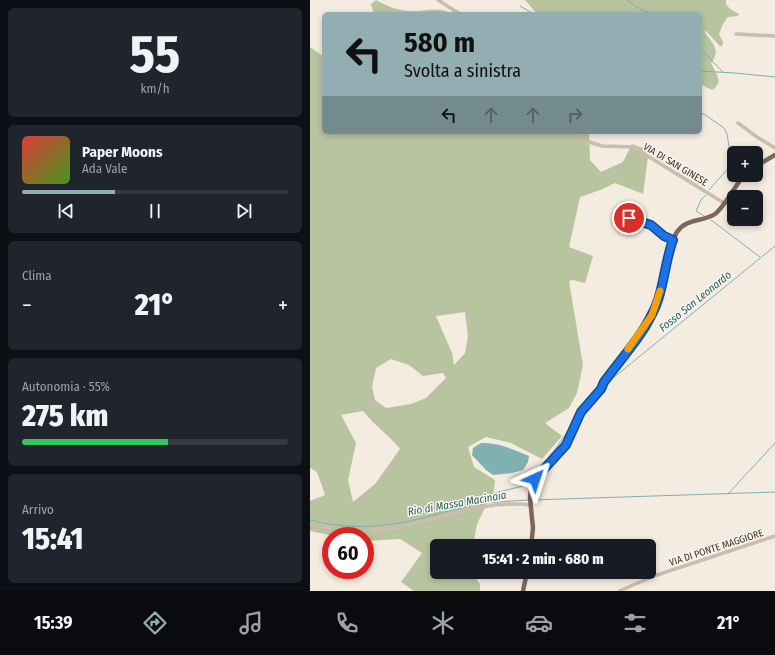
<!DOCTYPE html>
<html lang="it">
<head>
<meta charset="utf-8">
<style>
	:root { --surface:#171b24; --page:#20242c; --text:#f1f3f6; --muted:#9ea1a6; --line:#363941; --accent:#92aeb2 }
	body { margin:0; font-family:"Fira Sans Condensed",sans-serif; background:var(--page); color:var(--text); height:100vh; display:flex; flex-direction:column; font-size:15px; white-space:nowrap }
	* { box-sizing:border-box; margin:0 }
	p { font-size:13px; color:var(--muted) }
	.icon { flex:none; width:22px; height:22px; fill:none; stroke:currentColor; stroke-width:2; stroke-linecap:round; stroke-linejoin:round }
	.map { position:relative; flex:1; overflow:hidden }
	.sheet { display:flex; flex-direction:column; gap:8px; padding:8px; background:#0d0f14; width:310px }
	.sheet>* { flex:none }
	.banner { position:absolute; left:12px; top:12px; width:380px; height:122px; border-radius:6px; box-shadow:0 2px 6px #0003; background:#92aeb2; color:#111; overflow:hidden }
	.buttons { position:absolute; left:417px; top:146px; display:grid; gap:8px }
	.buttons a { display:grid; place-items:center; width:36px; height:36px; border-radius:6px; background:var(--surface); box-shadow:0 2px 6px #0003; font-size:20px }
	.speed { position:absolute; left:12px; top:527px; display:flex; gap:8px; font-size:20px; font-weight:700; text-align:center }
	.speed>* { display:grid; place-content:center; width:52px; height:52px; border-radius:50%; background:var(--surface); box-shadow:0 2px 6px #0003; line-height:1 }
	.speed .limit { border:6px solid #d22; background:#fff; color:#111 }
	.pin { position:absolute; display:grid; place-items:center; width:34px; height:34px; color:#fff; margin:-17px; border:2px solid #fff; border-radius:50%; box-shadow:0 1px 4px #0007 }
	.me { position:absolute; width:44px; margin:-22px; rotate:42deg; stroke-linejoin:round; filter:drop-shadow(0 0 3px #0008) }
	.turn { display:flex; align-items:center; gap:14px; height:84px; padding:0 16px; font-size:18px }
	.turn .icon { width:52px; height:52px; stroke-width:2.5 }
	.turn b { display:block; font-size:28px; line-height:34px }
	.lanes { display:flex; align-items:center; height:38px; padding:0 16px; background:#0003; justify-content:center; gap:20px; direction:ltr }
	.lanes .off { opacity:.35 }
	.big { font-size:30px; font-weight:800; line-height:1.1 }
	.sheet .tile { flex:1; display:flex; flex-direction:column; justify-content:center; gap:6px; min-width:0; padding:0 14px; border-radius:6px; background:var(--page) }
	.sheet .dial { align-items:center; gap:0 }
	.dial b { font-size:52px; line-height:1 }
	.song { display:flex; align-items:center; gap:12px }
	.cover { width:48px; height:48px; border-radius:6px; background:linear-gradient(135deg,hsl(0 70% 55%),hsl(100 70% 35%)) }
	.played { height:4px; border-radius:2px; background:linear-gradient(90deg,var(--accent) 35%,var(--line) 35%) }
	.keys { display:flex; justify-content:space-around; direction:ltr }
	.heat { display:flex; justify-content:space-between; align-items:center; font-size:22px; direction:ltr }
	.charge { height:6px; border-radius:3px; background:linear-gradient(90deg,#34c759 55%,var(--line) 0) }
	.trip { position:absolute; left:120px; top:539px; width:226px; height:40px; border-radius:6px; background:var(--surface); box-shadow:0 2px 6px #0003; font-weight:800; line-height:40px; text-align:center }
	.tab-bar { display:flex; height:64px; justify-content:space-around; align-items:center; background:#090b0e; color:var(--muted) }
	.tab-bar .icon { width:28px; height:28px }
	.tab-bar .on { color:var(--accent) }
	.tab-bar b { font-size:18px; color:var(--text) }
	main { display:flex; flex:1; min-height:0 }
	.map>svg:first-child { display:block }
	.green { fill:#b8c4a0; fill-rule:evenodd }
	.water { fill:#7fb0b2 }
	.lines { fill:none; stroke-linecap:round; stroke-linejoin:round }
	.stream { stroke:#7fb0b2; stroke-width:1 }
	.minor { stroke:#cdbbac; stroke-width:3.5 }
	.major { stroke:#7d675c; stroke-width:4.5 }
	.route-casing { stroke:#114b97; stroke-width:10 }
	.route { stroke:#1a73e8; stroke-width:7 }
	.slow { stroke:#f59e0b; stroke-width:7 }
	.labels { text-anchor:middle; stroke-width:3; stroke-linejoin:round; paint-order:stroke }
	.street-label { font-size:10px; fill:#3b302b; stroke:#fbf5ee }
	.water-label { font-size:11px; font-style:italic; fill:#1f5a5e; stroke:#fbf5ee }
</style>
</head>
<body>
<main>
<section class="sheet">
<div class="tile dial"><b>55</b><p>km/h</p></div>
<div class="tile">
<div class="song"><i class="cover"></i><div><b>Paper Moons</b><p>Ada Vale</p></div></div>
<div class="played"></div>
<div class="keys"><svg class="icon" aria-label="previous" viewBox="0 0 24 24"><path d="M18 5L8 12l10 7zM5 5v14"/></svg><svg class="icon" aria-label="pause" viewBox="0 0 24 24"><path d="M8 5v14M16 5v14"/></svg><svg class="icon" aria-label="next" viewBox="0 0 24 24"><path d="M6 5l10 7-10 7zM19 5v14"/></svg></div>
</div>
<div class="tile"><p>Clima</p>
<div class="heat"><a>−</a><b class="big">21°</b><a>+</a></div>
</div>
<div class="tile"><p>Autonomia · 55%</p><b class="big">275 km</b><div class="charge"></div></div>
<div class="tile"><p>Arrivo</p><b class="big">15:41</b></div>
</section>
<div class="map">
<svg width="465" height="591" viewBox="0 0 465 591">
	<rect width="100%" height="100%" fill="#f4ebe1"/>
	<path class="green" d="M66,0C77,6 86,10 99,11C113,12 129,6 142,14H65L63,11L61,4Z
		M215,0H416V4L420,9L429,14L428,16L418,17L413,24L409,34L413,42L412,46H410L395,30V33C403,43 411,51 401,63L407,75L409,82L405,88L402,90L390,84V14H229C223,11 220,5 215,0Z
		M0,47L14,57V132H279L280,160L291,172L313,162L322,144L339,150L333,194L305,183L293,189L270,197L259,247L283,256L275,283L263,280L259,281L273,365L267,393L259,408L235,423L252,436L232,459L201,443L176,437L158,447L164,467L185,480L184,490L167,524L163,546H127V572H161L170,584V591H104L91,582L112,553L90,539L55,541V536H24L0,531V501L15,495L7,472L0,468ZM155,312L158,336L155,353L144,365L142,353L126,316ZM81,359L99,365L113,376L133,373L136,378L116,398L101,404L76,408L65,400L62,387L66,368ZM53,411C64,425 79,435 90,449L65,484L43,502L38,480L46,443L31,415Z"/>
	<path class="water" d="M171,443C188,442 204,450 219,456L218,462L213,470L202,473L183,475L176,470L162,455L163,448Z"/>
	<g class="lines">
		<path class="stream" d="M317,0L332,10L342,14
			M210,6L224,14
			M390,47L403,62L413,72
			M390,71L425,73L465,77
			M390,113L394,114L414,128L417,134L422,164L399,190
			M394,216L386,211L391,200L396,195
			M401,220L450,257
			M297,383L465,246
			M418,494L465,443
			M222,500L465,492
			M131,512L141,505L164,498L213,486L221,479L246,448L260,428L272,404L288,390
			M0,520C28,528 60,528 89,523C114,519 138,510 164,505C182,502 200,501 219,500"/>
		<path class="minor" d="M128,0L150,14
			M426,34L465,36
			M428,123L447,137L465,148
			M264,132L279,142L292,146L323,147L414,203
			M319,218L341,225L354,236L363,240
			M0,524C27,531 61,533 88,527C130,519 178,499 220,505
			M309,591L344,576L465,536"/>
		<path class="major" d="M446,166L465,155
			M221,546L223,528L220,498L221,486L230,473L256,445L271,412L291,389L294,382C300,374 305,365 312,357C324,341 340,324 347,304C354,281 354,253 367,232C376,218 393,222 405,214C415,206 425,186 434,175
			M213,591L217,572"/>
	</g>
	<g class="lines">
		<g class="route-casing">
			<path id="route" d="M225,479L256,445L271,412L291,389L294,382C310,360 330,339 342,314C354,292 354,264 363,240L354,236L341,225L319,218"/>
		</g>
		<use href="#route" class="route"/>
		<path class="slow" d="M318,349L342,315L350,291"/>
	</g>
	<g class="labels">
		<g class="street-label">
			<text transform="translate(366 164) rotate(31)" y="4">VIA DI SAN GINESE</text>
			<text transform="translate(406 547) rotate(-18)" y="4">VIA DI PONTE MAGGIORE</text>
		</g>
		<g class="water-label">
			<text transform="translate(385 301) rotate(-39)" y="4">Fosso San Leonardo</text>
			<text transform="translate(147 503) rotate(-10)" y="4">Rio di Massa Macinaia</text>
		</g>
	</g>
</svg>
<div class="buttons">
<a>+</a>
<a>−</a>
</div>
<div class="speed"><div class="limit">60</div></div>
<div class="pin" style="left:319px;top:218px;background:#d93025"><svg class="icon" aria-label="arrive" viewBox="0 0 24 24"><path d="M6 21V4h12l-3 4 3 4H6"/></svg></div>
<svg class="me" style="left:225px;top:479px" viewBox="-20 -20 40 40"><path d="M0-17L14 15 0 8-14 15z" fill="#1a73e8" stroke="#fff" stroke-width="4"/></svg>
<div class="trip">15:41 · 2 min · 680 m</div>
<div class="banner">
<div class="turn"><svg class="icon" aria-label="left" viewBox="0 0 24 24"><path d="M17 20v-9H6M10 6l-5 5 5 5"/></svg><div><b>580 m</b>Svolta a sinistra</div></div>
<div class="lanes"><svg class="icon" aria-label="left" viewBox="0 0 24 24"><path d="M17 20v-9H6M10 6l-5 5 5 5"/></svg><svg class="icon off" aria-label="ahead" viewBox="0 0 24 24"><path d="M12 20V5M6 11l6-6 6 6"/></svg><svg class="icon off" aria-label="ahead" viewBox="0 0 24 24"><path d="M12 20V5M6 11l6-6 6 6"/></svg><svg class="icon off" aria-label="right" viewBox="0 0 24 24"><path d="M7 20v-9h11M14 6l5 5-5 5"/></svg></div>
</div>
</div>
</main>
<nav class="tab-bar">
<b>15:39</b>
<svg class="icon on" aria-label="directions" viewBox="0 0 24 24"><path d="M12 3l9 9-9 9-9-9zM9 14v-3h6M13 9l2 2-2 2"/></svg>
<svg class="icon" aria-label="music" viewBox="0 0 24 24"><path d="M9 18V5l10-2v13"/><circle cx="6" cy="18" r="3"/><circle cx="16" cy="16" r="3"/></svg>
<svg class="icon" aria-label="phone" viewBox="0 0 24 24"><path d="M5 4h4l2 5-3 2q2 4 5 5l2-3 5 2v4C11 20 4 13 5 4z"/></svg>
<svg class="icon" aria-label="climate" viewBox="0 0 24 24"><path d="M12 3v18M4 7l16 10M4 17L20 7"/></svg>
<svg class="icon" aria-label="car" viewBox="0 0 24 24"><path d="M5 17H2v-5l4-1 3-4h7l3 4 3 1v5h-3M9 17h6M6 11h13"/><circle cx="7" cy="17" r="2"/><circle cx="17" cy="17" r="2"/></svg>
<svg class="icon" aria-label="filters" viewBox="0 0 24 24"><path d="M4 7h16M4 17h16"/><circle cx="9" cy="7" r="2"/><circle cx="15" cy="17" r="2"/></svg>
<b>21°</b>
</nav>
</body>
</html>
